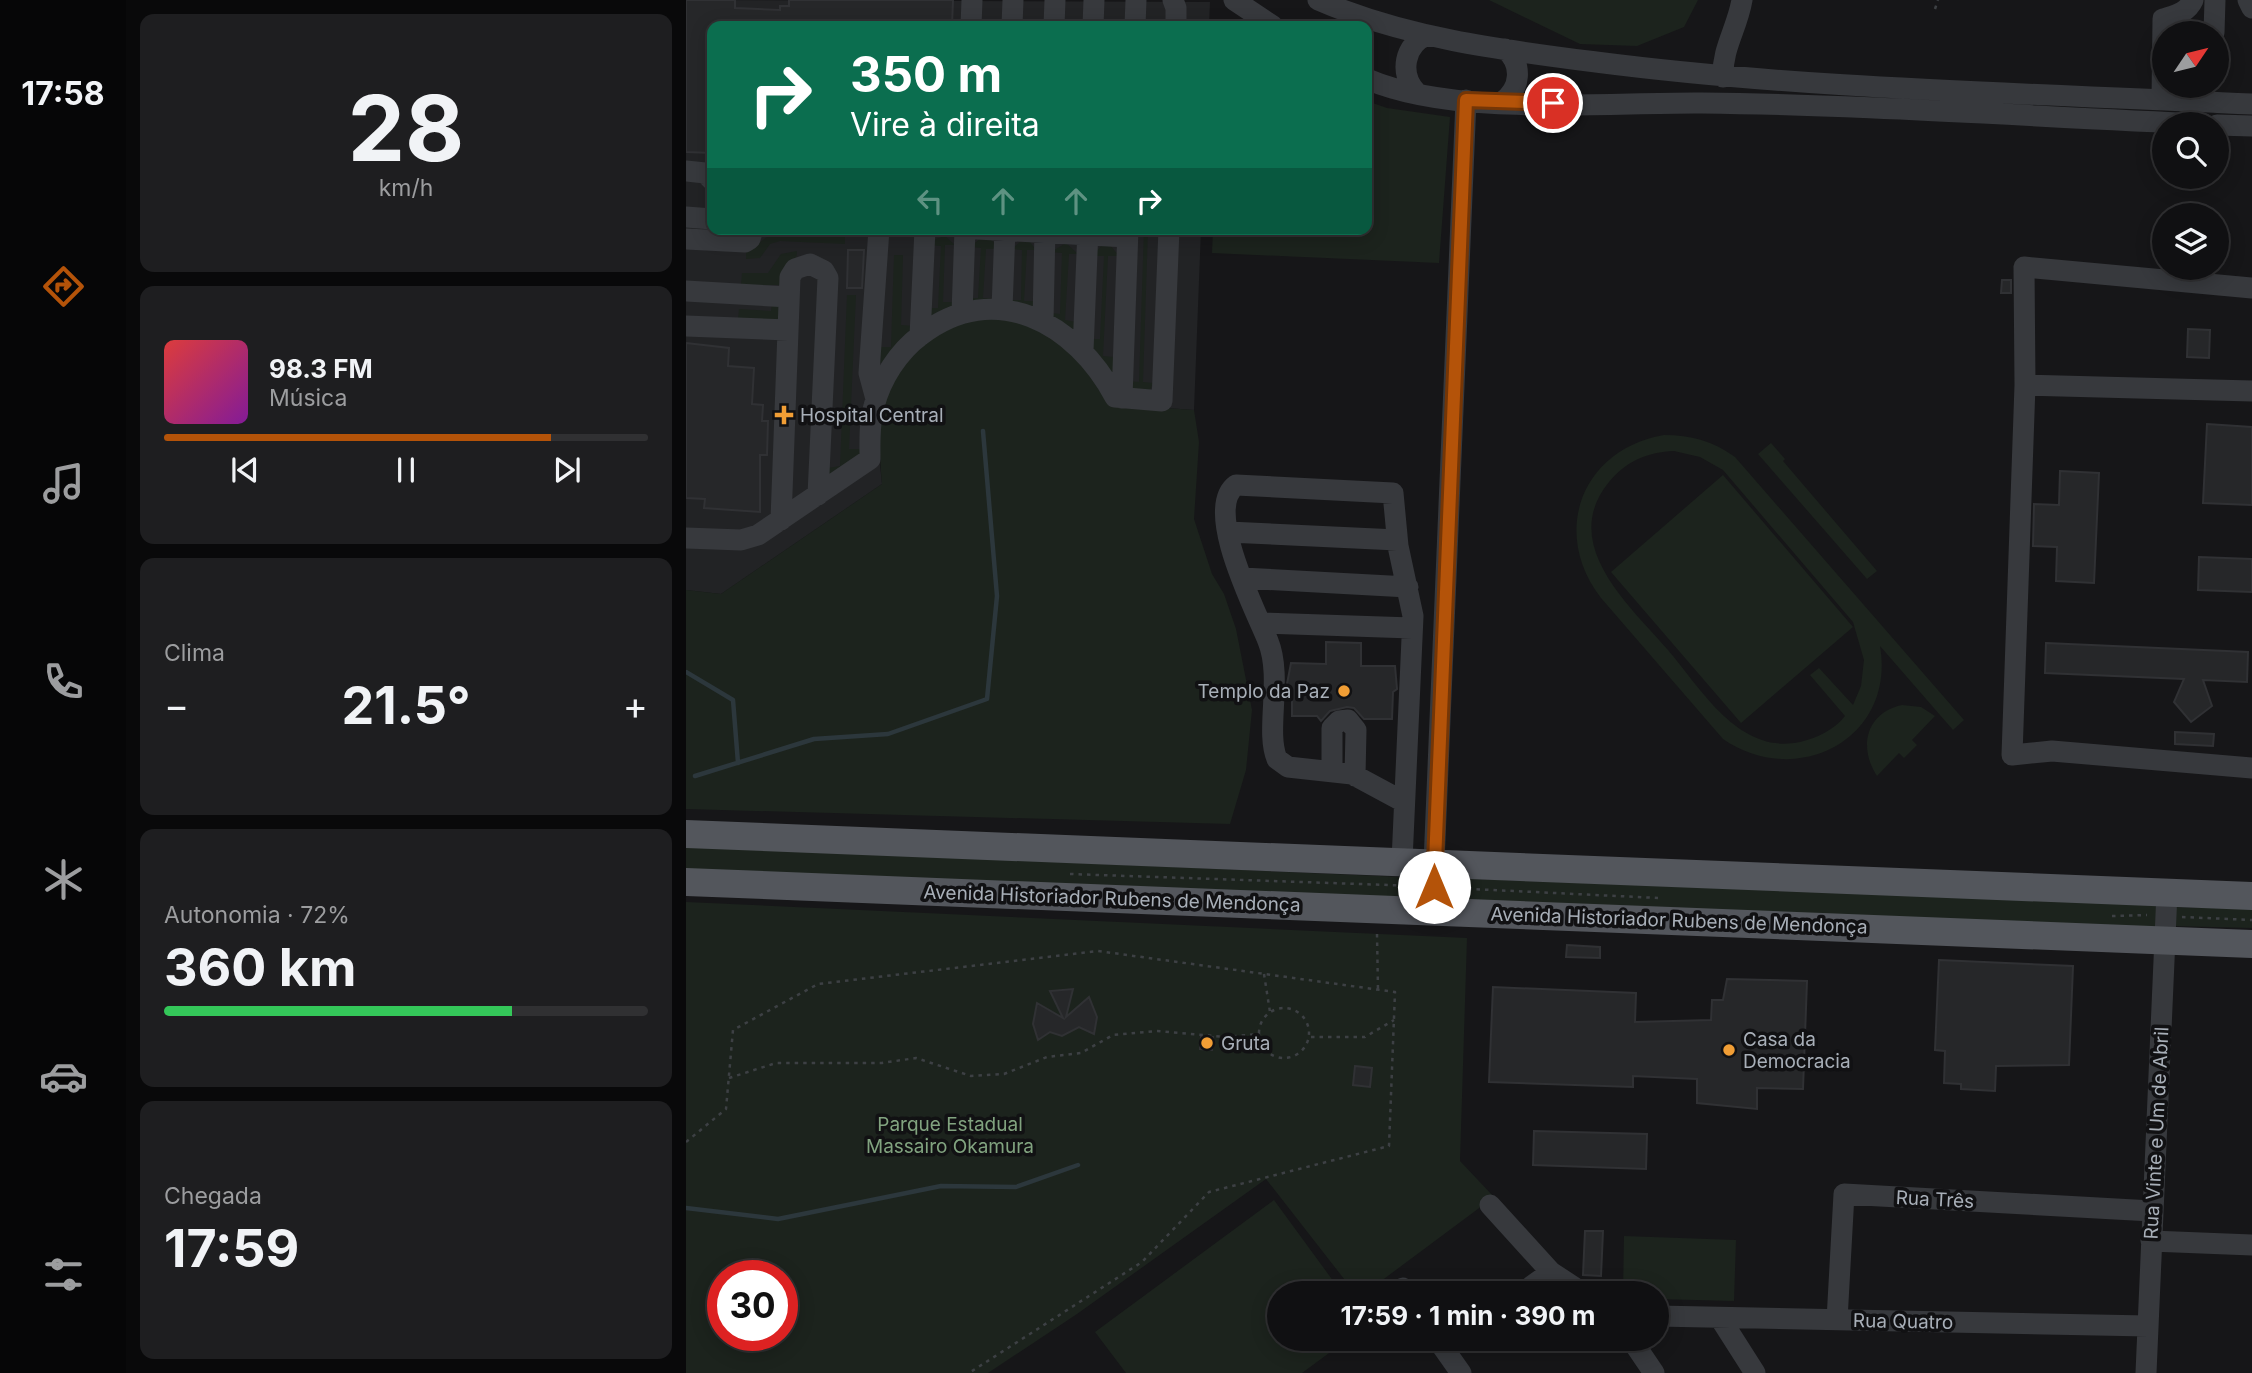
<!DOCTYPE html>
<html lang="pt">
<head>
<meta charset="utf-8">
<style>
	:root { --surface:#101012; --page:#1e1e20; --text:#f1f3f6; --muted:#9c9d9f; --line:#303032; --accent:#b45309 }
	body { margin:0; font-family:Inter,sans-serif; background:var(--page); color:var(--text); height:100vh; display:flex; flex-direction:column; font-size:26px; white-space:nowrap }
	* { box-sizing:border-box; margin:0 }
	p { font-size:23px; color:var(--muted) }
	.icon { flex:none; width:38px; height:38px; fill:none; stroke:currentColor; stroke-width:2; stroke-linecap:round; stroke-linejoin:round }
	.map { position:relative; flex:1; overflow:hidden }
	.panel { display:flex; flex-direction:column; gap:14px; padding:14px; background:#09090a; width:560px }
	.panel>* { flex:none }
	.banner { position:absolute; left:21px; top:21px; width:665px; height:214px; border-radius:14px; box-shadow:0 4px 18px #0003,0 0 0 2px var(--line); background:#0b6e4f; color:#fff; overflow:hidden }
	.needle { width:46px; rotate:55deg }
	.tools { position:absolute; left:1466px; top:21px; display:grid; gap:14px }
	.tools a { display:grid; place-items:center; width:77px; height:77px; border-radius:50%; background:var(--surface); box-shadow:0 4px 18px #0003,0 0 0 2px var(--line); font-size:35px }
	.speed { position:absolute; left:21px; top:1260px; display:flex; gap:14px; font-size:35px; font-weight:700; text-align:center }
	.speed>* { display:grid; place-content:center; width:91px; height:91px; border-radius:50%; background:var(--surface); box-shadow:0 4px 18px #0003,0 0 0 2px var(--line); line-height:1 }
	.speed .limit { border:10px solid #d22; background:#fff; color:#111 }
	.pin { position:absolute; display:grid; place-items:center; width:60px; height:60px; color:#fff; margin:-30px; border:4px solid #fff; border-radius:50%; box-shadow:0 2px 7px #0007 }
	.me { position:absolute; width:77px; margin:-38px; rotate:0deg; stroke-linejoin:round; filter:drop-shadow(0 0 5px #0008) }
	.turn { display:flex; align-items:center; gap:24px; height:147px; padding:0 28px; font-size:32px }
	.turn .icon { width:91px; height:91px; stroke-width:2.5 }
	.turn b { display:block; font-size:49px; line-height:60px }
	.lanes { display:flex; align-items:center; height:66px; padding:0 28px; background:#0003; justify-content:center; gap:35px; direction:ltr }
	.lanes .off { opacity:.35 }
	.big { font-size:52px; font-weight:700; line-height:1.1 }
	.panel .tile { flex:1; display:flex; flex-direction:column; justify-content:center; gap:10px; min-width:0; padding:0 24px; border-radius:14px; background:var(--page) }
	.panel .dial { align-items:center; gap:0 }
	.dial b { font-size:91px; line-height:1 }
	.song { display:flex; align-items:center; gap:21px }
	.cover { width:84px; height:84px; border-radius:10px; background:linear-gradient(135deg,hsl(0 70% 55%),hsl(290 70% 35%)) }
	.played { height:7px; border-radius:4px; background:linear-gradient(90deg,var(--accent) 80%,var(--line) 80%) }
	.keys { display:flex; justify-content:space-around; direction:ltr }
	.heat { display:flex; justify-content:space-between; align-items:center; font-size:38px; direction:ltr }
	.charge { height:10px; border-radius:5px; background:linear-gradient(90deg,#34c759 72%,var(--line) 0) }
	.trip { position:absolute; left:581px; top:1281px; width:402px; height:70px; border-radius:35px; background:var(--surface); box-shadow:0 4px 18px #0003,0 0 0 2px var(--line); font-weight:700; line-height:70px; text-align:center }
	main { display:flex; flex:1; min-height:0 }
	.tab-bar { display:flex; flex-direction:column; width:126px; justify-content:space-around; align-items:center; background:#060607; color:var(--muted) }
	.tab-bar .icon { width:49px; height:49px }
	.tab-bar .current { color:var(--accent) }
	.tab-bar b { font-size:32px; color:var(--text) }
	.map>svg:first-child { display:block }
	.built { fill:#222325 }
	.green { fill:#1c231d; fill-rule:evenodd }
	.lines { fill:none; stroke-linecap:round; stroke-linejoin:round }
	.stream { stroke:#2c373c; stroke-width:4.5 }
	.building { fill:#262729; stroke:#303134; stroke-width:2 }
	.path { stroke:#3d4044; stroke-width:2.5; stroke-dasharray:3.5 5; stroke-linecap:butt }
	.minor { stroke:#37393d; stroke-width:21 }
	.major { stroke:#53565c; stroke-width:28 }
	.route-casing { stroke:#753606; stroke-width:18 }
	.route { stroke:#b45309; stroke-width:12 }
	.poi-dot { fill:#f19e35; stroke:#111113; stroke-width:2.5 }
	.labels { text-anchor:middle; stroke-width:7; stroke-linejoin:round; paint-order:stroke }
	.poi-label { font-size:19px; fill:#a8afb8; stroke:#111113; text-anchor:start }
	.street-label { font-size:19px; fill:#a8afb8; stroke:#111113 }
	.park-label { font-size:19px; fill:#81a37f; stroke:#111113 }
</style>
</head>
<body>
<main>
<nav class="tab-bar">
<b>17:58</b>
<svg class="icon current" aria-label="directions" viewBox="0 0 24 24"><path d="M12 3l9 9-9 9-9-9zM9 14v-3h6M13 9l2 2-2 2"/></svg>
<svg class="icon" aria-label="music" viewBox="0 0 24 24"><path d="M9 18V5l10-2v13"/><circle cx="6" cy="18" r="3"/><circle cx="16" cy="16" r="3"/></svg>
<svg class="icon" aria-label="phone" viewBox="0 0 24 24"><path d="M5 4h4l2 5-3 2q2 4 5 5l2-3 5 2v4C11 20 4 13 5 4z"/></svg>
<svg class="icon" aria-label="climate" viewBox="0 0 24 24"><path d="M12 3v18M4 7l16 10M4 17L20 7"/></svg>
<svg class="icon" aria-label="car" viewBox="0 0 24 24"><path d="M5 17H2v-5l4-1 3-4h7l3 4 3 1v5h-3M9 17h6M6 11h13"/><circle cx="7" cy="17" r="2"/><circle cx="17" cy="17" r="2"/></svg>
<svg class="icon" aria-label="filters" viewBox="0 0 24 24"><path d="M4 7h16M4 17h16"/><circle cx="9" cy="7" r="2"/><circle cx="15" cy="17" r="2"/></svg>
</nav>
<section class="panel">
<div class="tile dial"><b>28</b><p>km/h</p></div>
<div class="tile">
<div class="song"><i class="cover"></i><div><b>98.3 FM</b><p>Música</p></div></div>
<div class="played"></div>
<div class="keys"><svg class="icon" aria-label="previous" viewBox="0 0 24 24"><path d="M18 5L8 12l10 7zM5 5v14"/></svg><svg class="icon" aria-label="pause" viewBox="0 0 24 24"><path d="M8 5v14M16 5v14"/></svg><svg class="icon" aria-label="next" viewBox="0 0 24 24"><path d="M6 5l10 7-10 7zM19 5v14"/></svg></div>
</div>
<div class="tile"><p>Clima</p>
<div class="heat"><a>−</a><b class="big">21.5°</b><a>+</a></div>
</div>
<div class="tile"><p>Autonomia · 72%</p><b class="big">360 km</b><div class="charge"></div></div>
<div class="tile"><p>Chegada</p><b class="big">17:59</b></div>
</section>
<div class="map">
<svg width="1566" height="1373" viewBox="0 0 1566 1373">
	<rect width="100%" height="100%" fill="#161618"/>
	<path class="built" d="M0,0L524,2L523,26H26V229H515L508,410L423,404L193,456L196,484L35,594L0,590Z"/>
	<path class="green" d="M803,0H1012L998,27L951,46L894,44Z
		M681,101L701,108L764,117L753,263L526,253L527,229H681Z
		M458,229H462L457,382L467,383L464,390L447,391L442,381L453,382Z
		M89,231L159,234V244L94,241L84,244L74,258L60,259V253Z
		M259,236L269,245H259L257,302H268V307L242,317L243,308H252L255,246L244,245L250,239Z
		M295,238C303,239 309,240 311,249H300L297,298L309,299L290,304L283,298H292L295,248L284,247Z
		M335,241L344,242L350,250H341L338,301H349L348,306L341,309L324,300H335L336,250L326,249Z
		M380,243L392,254H383L379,320L390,322L388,331L366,318L365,313L374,314L376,253L365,252Z
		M424,245L433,256H422L417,356L427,357V375L402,344L403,339H414L418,256H407L415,246Z
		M111,251L110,262L94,285H55L56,273H82L95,254Z
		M208,255H217L215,325L227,326L198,362L193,363L194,347H205Z
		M161,295H170L163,449H175L174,456L143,477L142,468L154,466Z
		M86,302H94L93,319L90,321L52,320L53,309L85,311Z
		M291,316L341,323L388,354L423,404L508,410L513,442L508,519L526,574L538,594L550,629L566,710L560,770L544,824L0,809V590L35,594L196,484C191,432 193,370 241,337C255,328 275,323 291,316Z
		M978,435C1005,435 1027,441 1049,457L1278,720L1267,730L1194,646C1210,739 1111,790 1037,739L915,598C864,532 896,449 978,435ZM988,451L1014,457L1037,470L1167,622L1178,660L1175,686L1167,705L1133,668L1124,675L1159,716C1148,730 1131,738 1114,742C1053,755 1016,690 982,650C944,606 872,544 923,482C940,461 962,452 988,451Z
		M1085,443L1099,459L1097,461L1191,571L1181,579L1072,454Z
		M1037,475L1167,627L1055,723L925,572Z
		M1216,705L1235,707L1249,716L1226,740L1231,745L1218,758L1213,753L1191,776C1172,747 1180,713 1216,705Z
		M0,846L740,878L741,899L0,870Z
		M763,878L1471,905V927L762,900Z
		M0,902L781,938L774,1161L808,1197L679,1293H669L580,1179L391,1314L302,1373H0ZM37,1276H96V1335H37Z
		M1485,907L1566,909V928L1485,926Z
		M588,1200L656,1293H593V1339H662L616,1373H440L409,1332Z
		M938,1236L1050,1240L1048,1301L971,1299V1293H937Z"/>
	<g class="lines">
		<path class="stream" d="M0,672L47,700L52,763
			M9,776L128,739L202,734L301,699L311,596L297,431
			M0,1208L92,1219L255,1186L330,1187L392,1165"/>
	</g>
	<path class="building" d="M0,0H49V8L94,10V6H103V0H267L266,26H26V153L0,152Z
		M162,250H178L176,288H161Z
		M1316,280H1325V293H1315Z
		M1502,329L1524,330L1523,358L1501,357Z
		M0,343L43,348L42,366L68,368L66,404L77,405L76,421H82L81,455H74V512L18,508L19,499L0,498Z
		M1521,424L1566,427V505L1517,503Z
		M1374,471L1413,473L1408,583L1370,581L1371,547L1347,546L1348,504L1373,505Z
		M1513,557L1566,559V592L1512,590Z
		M640,642L675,643V666H709L711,689L707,692L706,719H678L668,708L661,707L644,711L635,721L631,716H606V689L601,684L605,663L640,664Z
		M1360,643L1562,652L1561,682L1517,680L1526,706L1505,722L1488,702L1498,679L1359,673Z
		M1489,732L1528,734L1527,746L1489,744Z
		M881,945L914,947V958L880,957Z
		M1253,960L1387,966L1383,1065L1310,1066L1309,1091L1275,1089V1084L1258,1083L1259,1051L1249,1050Z
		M1041,979L1121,981L1117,1089L1071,1088V1109L1011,1103V1079L947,1076V1087L803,1082L807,987L950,993L949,1022L1025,1020L1026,1000H1037Z
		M387,989L380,1017L403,997L411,1017L408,1034L393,1027L376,1036L364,1032L352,1040L347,1024L351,1003L377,1018L364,991Z
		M515,1037H527L526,1050L514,1049Z
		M669,1066L686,1068L684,1087L667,1085Z
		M848,1131L961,1134L960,1169L847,1165Z
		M899,1231H917L915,1276L897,1275Z"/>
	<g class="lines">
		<path class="path" d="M1249,9L1252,0
			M384,874L731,886
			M765,888L972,898
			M1426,916L1461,915
			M1496,917L1566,920
			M691,934L692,990
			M578,974L584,1012
			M573 1033a25 25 0 1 1 50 0a25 25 0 1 1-50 0Z
			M625,1037H679L708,1020
			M43,1078L90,1063H196L230,1058L285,1076L318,1074L361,1057L395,1053L427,1035L471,1031L540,1037L573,1034
			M0,1142L40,1109L47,1030L132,984L412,951L709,992L703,1146L523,1192L456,1262L283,1373"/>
		<path class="minor" d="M487,0L490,8V26
			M548,0L587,26
			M632,0C719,38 816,50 910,62C1127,90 1348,93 1566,104
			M1562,0L1566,8
			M285,26L286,0
			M326,26L327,0
			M368,26L369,0
			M407,26L408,0
			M449,26L450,0
			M1528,33L1529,0
			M1037,77C1036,48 1051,29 1056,0
			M681,79C769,117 919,102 1016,103C1183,105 1351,117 1518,124
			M730,92C713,74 718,44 742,35
			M1476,100L1477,19C1489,15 1501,13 1507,0
			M816,102C835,89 837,64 819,49
			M1531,125L1566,126
			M0,171L19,173L26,180
			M0,217L26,219
			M291,229L441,237
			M0,239L59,242L64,239L67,229
			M1566,288L1338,267L1339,385L1566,391
			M0,291L103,297
			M316,309L319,229
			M276,313L279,229
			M357,321L359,229
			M0,326L102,330
			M234,336L239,229
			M397,351L402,229
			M1339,385L1326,755L1366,751L1566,768
			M436,398L442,229
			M190,399L183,373L193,229
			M95,520L104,277L109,269L124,264L138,271L142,278L132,495
			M542,532L711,540
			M0,538L55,540L72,535L184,459C184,442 183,423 188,406C195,379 212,352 235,335C309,278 390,323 429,397L476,401L483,229
			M556,578L722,587
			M575,623L726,628
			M646,770V728L653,721L662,720L670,730L669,776
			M716,861L727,616L712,546L707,493L550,485C517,509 570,611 582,641C597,678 579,731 591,759L602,767L666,774L718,802
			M749,911L748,863L780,100
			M804,1205L865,1272
			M1465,1241L1566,1245
			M717,1288L720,1293
			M836,1293L865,1272L897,1293
			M971,1316L1462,1326
			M1034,1318L1069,1373
			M1151,1320L1158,1194L1466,1211
			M751,1339L775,1373
			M945,1339L968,1373
			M1460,1373L1481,892"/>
		<path class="major" d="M0,834L1566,896
			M0,882L1566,944"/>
	</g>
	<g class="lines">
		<g class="route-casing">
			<path id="route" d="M748,887L780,100L867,103"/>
		</g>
		<use href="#route" class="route"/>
	</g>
	<g class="poi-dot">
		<path d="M94.5 404.5h7v7h7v7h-7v7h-7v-7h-7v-7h7z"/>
		<circle cx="658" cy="691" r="7"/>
		<circle cx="521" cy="1043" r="7"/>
		<circle cx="1043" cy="1050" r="7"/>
	</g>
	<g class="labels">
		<g class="poi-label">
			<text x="114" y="422">Hospital Central</text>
			<text x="644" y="698" text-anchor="end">Templo da Paz</text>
			<text x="1057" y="1046">Casa da<tspan x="1057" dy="22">Democracia</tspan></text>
			<text x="535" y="1050">Gruta</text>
		</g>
		<g class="street-label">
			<text transform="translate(426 898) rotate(2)" y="7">Avenida Historiador Rubens de Mendonça</text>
			<text transform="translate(993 920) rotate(2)" y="7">Avenida Historiador Rubens de Mendonça</text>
			<text transform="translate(1470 1133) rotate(-87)" y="7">Rua Vinte e Um de Abril</text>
			<text transform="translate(1249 1199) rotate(3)" y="7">Rua Três</text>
			<text transform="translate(1217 1321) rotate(1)" y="7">Rua Quatro</text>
		</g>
		<g class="park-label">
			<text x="264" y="1131">Parque Estadual<tspan x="264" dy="22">Massairo Okamura</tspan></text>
		</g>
	</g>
</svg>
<div class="tools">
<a><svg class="needle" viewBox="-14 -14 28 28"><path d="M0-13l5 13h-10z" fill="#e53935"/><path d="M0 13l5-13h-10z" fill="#9c9d9f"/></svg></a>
<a><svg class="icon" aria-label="search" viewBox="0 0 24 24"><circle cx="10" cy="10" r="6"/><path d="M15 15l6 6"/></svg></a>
<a><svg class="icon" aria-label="layers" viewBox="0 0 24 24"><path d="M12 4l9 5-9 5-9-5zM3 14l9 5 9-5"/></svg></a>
</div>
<div class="speed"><div class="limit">30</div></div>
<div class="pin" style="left:867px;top:103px;background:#d93025"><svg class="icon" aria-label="arrive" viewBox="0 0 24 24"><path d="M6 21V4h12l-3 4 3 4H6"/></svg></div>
<svg class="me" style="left:748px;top:887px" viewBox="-20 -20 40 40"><circle r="19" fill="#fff"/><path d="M0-13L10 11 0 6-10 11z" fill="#b45309"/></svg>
<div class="trip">17:59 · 1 min · 390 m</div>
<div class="banner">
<div class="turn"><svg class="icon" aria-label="right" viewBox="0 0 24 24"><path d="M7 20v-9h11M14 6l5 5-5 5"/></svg><div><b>350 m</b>Vire à direita</div></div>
<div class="lanes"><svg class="icon off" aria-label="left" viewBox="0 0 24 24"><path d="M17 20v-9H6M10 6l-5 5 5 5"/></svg><svg class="icon off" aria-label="ahead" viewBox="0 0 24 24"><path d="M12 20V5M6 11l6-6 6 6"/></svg><svg class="icon off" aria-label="ahead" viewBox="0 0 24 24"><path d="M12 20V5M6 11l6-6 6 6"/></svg><svg class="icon" aria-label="right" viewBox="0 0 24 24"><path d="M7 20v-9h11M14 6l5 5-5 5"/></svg></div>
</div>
</div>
</main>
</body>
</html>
